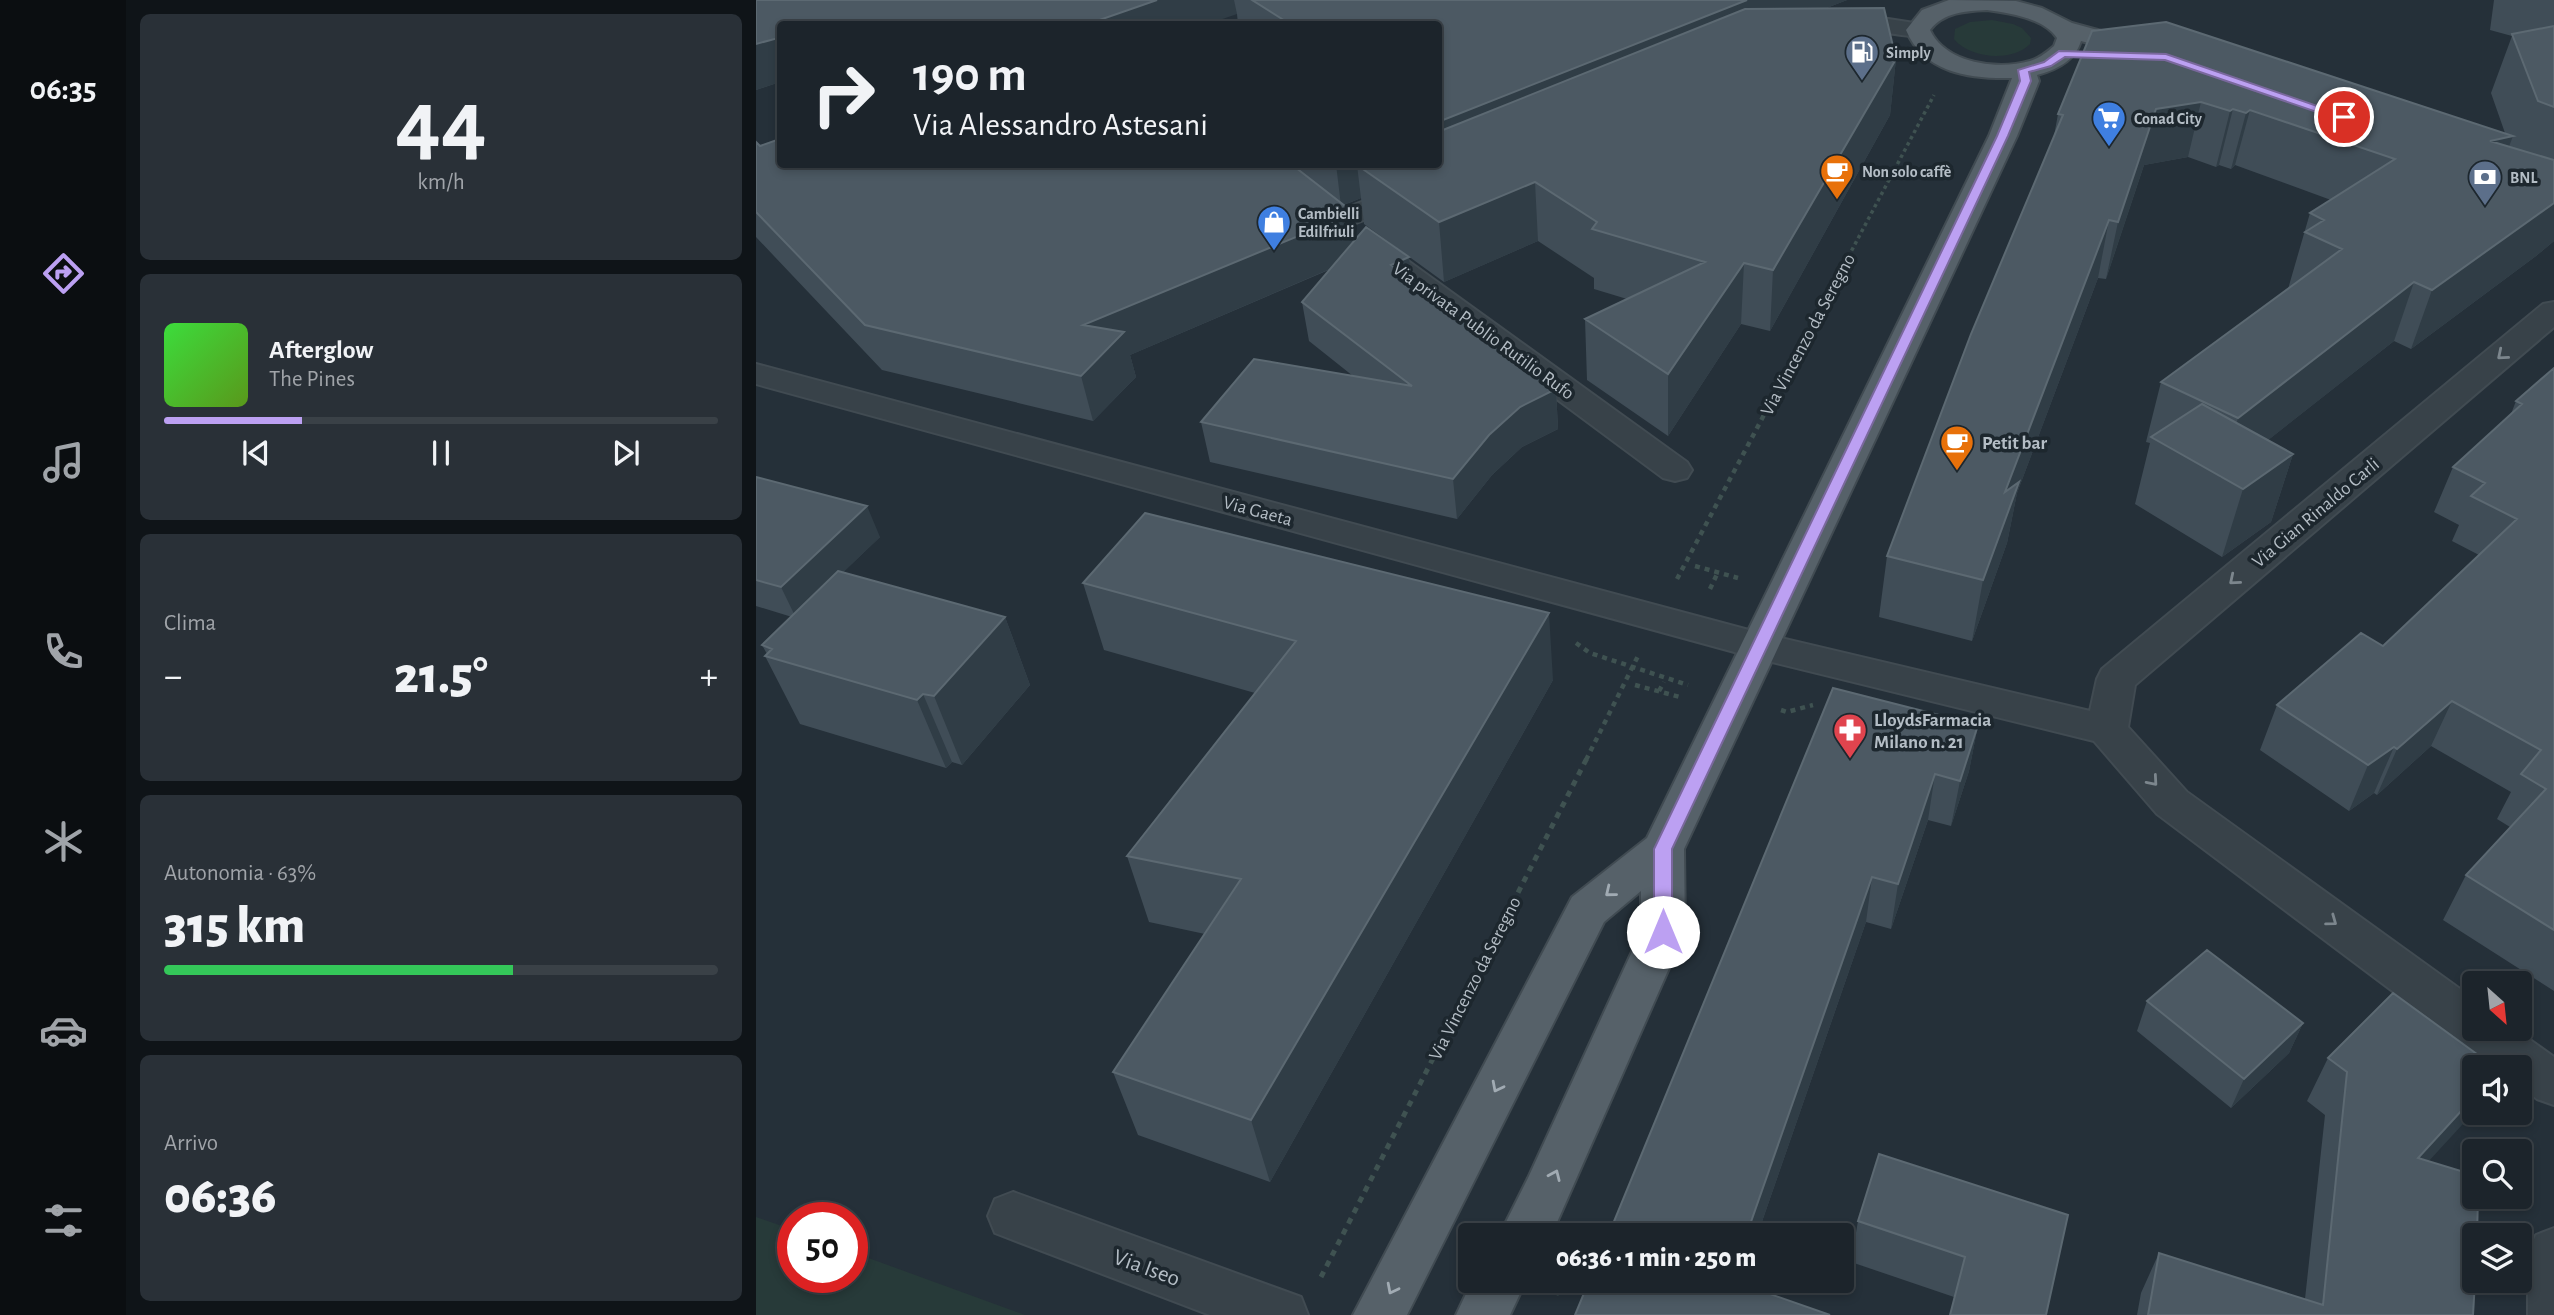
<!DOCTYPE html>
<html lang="it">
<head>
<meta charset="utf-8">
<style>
	:root { --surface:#1c242b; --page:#293037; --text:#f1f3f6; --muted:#a0a4a9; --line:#3a4147; --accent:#bca0f2 }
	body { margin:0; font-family:"Alegreya Sans",sans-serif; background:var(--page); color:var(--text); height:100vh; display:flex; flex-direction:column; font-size:26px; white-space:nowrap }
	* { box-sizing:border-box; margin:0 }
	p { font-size:23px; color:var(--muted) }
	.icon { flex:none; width:38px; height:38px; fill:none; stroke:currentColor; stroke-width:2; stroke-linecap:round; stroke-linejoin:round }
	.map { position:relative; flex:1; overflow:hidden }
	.panel { display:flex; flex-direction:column; gap:14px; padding:14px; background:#0f1418; width:630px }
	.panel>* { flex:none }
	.hud { position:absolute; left:21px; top:21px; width:665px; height:147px; border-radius:7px; box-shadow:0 4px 10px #0003,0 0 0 2px var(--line); background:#1c242b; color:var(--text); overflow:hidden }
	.needle { width:46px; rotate:153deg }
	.controls { position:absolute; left:1706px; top:971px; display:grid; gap:14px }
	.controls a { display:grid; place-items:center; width:70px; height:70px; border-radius:7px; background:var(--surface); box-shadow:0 4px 10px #0003,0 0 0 2px var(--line); font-size:35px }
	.speed { position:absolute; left:21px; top:1202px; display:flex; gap:14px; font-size:35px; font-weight:700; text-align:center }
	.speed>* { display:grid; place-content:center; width:91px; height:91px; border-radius:50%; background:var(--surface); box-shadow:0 4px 10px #0003,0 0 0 2px var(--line); line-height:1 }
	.speed .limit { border:10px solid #d22; background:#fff; color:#111 }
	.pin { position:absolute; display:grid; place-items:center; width:60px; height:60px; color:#fff; margin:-30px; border:4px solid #fff; border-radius:50%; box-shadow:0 2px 7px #0007 }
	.me { position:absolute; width:77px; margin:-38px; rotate:0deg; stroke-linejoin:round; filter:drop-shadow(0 0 5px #0008) }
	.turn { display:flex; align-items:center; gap:24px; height:147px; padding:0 21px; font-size:32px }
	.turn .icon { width:91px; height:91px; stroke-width:2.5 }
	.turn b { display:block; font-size:49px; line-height:60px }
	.big { font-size:52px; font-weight:800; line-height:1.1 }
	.panel .widget { flex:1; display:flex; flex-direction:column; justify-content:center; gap:10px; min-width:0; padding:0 24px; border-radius:10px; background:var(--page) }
	.panel .dial { align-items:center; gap:0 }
	.dial b { font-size:91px; line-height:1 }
	.song { display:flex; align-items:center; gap:21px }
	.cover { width:84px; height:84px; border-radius:10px; background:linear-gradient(135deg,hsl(120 70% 55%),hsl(90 70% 35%)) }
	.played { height:7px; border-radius:4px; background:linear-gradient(90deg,var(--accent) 25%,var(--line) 25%) }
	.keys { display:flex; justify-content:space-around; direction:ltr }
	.heat { display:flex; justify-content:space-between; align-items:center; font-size:38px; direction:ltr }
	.charge { height:10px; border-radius:5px; background:linear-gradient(90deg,#34c759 63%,var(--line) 0) }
	.trip { position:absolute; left:702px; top:1223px; width:396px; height:70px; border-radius:7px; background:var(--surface); box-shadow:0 4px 10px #0003,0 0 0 2px var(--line); font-weight:800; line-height:70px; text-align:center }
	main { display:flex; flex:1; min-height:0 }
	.dock { display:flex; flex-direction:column; width:126px; justify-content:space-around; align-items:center; background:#0b0e11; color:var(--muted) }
	.dock .icon { width:49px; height:49px }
	.dock .current { color:var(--accent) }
	.dock b { font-size:32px; color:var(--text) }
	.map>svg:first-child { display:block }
	.green { fill:#273a39 }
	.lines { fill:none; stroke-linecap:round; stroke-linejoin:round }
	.minor-casing { stroke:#414b52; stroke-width:4 }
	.major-casing { stroke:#414b52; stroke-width:4 }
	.path-far2 { stroke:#3f5251; stroke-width:3.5; stroke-dasharray:3.5 3.5; stroke-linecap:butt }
	.path-far1 { stroke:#3f5251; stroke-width:4.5; stroke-dasharray:5 5; stroke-linecap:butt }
	.path { stroke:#3f5251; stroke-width:5; stroke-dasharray:6 6; stroke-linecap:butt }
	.minor { fill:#384249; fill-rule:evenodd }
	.major { fill:#566169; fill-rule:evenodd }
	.wall { fill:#404d57 }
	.shaded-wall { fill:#303d46 }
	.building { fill:#4c5963; stroke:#5c6972; stroke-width:2 }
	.oneway { stroke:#7c868d }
	.oneway2 { stroke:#a1abb3 }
	.route { fill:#bca0f2; stroke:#7a689d; stroke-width:2 }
	.labels { text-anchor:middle; stroke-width:7; stroke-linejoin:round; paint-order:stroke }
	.far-poi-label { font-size:16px; font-weight:bold; fill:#b4bdc5; stroke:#1d272e; text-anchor:start }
	.street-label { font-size:19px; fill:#b4bdc5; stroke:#1d272e }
	.poi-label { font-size:19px; font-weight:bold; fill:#b4bdc5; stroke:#1d272e; text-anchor:start }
	.near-street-label { font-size:23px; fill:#b4bdc5; stroke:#1d272e }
</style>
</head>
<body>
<main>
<nav class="dock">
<b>06:35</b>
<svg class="icon current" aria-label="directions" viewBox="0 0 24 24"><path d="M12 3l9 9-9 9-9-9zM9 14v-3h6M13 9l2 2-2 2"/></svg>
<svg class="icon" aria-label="music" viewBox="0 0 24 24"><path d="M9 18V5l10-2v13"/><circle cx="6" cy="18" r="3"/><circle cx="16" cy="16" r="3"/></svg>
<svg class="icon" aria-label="phone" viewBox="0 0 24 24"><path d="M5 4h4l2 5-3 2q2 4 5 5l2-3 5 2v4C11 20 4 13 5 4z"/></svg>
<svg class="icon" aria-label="climate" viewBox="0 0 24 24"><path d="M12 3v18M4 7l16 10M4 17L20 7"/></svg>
<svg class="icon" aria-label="car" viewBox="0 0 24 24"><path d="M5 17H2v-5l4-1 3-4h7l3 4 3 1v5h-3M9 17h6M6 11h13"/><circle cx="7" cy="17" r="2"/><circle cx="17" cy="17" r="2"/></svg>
<svg class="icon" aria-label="filters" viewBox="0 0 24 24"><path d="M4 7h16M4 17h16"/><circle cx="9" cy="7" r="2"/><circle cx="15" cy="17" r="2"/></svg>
</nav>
<section class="panel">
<div class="widget dial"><b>44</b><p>km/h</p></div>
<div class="widget">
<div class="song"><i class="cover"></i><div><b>Afterglow</b><p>The Pines</p></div></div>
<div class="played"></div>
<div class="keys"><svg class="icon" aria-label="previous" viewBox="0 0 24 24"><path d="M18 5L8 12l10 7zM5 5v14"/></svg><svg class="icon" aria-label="pause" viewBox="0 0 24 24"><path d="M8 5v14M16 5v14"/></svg><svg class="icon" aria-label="next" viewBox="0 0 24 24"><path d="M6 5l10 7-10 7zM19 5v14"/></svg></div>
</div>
<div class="widget"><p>Clima</p>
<div class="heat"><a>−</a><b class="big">21.5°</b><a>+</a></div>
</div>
<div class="widget"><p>Autonomia · 63%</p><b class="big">315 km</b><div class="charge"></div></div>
<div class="widget"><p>Arrivo</p><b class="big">06:36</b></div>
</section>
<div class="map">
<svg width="1798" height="1315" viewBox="0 0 1798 1315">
	<rect width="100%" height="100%" fill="#253039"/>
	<path class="green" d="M1236,20L1257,24L1266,28L1275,38L1274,44C1257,62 1214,59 1198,39L1199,29L1214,22Z
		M0,1217L37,1230V1278H96V1252L269,1315H0Z"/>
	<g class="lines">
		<g class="minor-casing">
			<path id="minor" d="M1126,18L1171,25L1174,30L1171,35C1156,39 1142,33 1127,33C1108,32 1090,39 1071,34L1068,29L1071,24Z
				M656,182L666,185L670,191L666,197L580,231L570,228L565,222L570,216Z
				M613,237L623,240L931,462L936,470L931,478L919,481L907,478L603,252L598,246L603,240Z
				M1798,302V327L1379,685L1372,727L1431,792L1718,999V1029H1759L1798,1057V1105L1781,1099L1764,1086V1068H1739L1401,814L1338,741L1004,659L0,384V364L1004,633L1334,711L1341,679L1346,669L1787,304Z
				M257,1192L545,1297L552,1315H454L239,1233L232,1216L239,1199Z
				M1798,1228V1315H1772V1252L1780,1235Z"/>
		</g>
		<g class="major-casing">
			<path id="major" d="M1193,0L1260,1L1286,8L1316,23L1393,44L1397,49L1393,54L1384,57L1325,41C1319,61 1300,70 1281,75L1283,81L1261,136L928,849L929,932L795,1236H743L772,1178L885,932V891L848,922L651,1315H597L816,897L891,838L1233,136L1256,78C1214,79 1168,73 1150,30L1166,10ZM1231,10C1253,13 1288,18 1301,38L1298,46C1291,52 1284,58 1274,61C1242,70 1190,64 1174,30C1188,12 1210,11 1231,10Z
				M716,1281H770L754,1315H700Z"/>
		</g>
		<path class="path-far2" d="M1053,331L1178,95"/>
		<path class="path-far1" d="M939,566L982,578
			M921,579L1053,330
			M954,589L962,572
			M820,643L834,653L932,685
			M879,685L924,697
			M903,691L908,682
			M1025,710L1031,712L1057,705
			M830,760L882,656"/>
		<path class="path" d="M565,1277L831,758
			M800,1295L805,1281"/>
		<use href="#minor" class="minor"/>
		<use href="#major" class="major"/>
	</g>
	<path class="wall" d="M0,0H1091L1068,9L1140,59L1134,115L1014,331L985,324L912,436L831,380L829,319L871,299L838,289V278L782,241L688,282L608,224L605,198L588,205L601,237L800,389L802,429L766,447L736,475L701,519L454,462L445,422L597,376L553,341L546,302L575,269L374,355L380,377L337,421L126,370L0,237V142L24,164H682V24H482L481,14L24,24V82L0,90Z
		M1738,0H1798V241L1780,256L1655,349L1638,341L1512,440L1537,454L1515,522L1466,557L1379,504L1394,443L1390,442L1405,382L1532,289L1554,213L1575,200L1479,165L1475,169L1463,165L1460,167L1432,157L1388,165L1350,279L1342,278L1261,493L1251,543L1216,641L1123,617L1131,556L1298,136L1302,114L1336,31L1749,133L1735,93L1756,36L1734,30Z
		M1798,368V991L1687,920L1710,875L1754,827L1741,819L1755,792L1675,746L1621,795L1618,793L1593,811L1504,750L1521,705L1627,646L1723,555L1696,541L1703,525L1678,512L1697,467L1755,414L1760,401Z
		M0,477L124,537L87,572L249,617L274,685L206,765L196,762L190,768L44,724L9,656L11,654L6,645L36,617L0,606Z
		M327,583L797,680L514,1182L382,1135L357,1072L449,934L393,922L371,856L499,693L348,650Z
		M1077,688L1222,725L1213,771L1195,826L1172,820L1135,929L1110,922L1001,1236H852Z
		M1391,1001L1547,1023L1533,1053L1475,1108L1381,1031Z
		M1572,1058L1718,1068V1110L1672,1161L1717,1315H1381L1385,1293L1403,1253L1549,1299L1569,1115L1551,1101Z
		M1123,1154L1290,1315L1198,1297L1095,1262L1102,1221Z"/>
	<path class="shaded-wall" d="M401,0H478L481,14L452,24H332Z
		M991,0H1091L1027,25L632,187L601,165L605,198L585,206L580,164H682V122Z
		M22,38L24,45V82L0,90V44Z
		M1140,59L1134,115L1014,331L1017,270Z
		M1445,102L1432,157L1388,165L1350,279L1362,222L1400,109Z
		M1477,109L1463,165L1460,167L1474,111Z
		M1494,110L1479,165L1475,169L1490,113Z
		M1757,136L1736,192L1734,141Z
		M779,182L782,241L688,282L683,222Z
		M1798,203V241L1780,256L1655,349L1676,290Z
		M598,213L604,256L374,355L380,377L337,421L325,376L327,325Z
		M1353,220L1342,278L1261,493L1251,543L1216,641L1227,580L1249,492Z
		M653,257L657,296L635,265Z
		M988,263L985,324L912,436V374Z
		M1658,282L1638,341L1464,478L1482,418Z
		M800,389L802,429L766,447L736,475L701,519L697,479L733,435L764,407Z
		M1537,454L1515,522L1466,557L1487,489Z
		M111,506L124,537L40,618L25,587Z
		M793,613L797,680L514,1182L495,1120Z
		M249,617L274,685L206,765L178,696Z
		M167,694L196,762L190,768L161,700Z
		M1696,701L1675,746L1621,795L1641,749Z
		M1222,725L1213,771L1195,826L1204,781Z
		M1638,747L1618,793L1593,811L1612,765Z
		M1179,774L1172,820L1135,929L1142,884Z
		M1116,877L1110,922L1001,1236H990Z
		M1547,1023L1533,1053L1475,1108L1488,1079Z
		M1718,1097V1110L1717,1113L1637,1200L1662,1158Z"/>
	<path class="building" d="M0,0H401L332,24H24V40L22,38L0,44Z
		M496,0H991L682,122V24H534Z
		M1128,8L1140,59L1017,270L988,263L912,374L829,319L949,262L836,229L841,222L779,182L683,222L601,165L682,164V132L989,9Z
		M1410,22L1757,136L1734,141L1798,160V203L1676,290L1658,282L1482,418L1405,382L1586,249L1549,232L1568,220L1554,213L1639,159L1494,110L1490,113L1477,109L1474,111L1445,102L1400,109L1362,222L1353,220L1249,492L1263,482L1227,580L1131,556L1215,334L1307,115L1302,114L1336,31Z
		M1798,26V107L1782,101L1756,34Z
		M24,139V164H535L598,213L327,325L368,332L325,376L109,325L0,212V142L4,146Z
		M610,227L653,257L635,265L769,361L800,389L764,407L733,435L697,479L445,422L498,359L656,386L546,302Z
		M1798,368V930L1710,875L1790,789L1765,774L1785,750L1696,701L1641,749L1638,747L1612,765L1521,705L1605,633L1627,646L1761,519L1715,496L1729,483L1697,467L1766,404L1760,401Z
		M1446,404L1537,454L1487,489L1395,437Z
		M0,477L111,506L25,587L0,580Z
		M389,513L793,613L495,1120L357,1072L485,879L371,856L540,641L327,583Z
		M82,571L249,617L178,696L167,694L161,700L9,656L16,649L6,645Z
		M1077,688L1222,725L1204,781L1179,774L1142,884L1116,877L990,1236H852Z
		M1451,950L1547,1023L1488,1079L1391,1001Z
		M1637,993L1740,1068H1718V1097L1662,1158L1718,1175V1197H1722L1721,1236H1718L1719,1281L1717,1315H1392L1403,1253L1567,1305L1591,1072L1572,1058Z
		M1123,1154L1312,1215L1290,1315H1194L1209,1257L1102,1221Z
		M833,1281H977L1074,1315H819Z"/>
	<defs><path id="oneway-chevron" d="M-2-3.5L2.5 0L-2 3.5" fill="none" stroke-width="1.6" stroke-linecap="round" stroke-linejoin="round" transform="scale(1.75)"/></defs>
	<g class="oneway">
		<use href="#oneway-chevron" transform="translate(1746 355) rotate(140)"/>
		<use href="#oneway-chevron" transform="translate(1478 580) rotate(140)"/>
		<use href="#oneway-chevron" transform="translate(1397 781) rotate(49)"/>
		<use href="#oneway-chevron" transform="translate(1576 921) rotate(36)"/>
	</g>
	<g class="oneway2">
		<use href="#oneway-chevron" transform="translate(854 892) rotate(141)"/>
		<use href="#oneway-chevron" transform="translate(741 1087) rotate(117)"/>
		<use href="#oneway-chevron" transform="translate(799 1175) rotate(-66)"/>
		<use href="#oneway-chevron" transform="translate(636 1289) rotate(117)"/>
	</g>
	<path class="route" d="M1303,51L1410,54L1593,117L1584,120L1409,60L1309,57L1295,66L1273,72L1275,81L1252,136L916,849V932L914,937L907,940L901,937L898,932V849L1241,136L1264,81L1262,70L1288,62Z"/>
	<defs>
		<g id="fuel-pin" transform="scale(1.75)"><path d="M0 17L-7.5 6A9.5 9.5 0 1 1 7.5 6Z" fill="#5c6f8a" stroke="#1d272e"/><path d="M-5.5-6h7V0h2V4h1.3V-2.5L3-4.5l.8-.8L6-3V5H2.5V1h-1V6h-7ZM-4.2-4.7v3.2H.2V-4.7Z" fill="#fff"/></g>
		<g id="supermarket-pin" transform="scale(1.75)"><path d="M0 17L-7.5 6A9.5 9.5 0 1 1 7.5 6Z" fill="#3f7fe0" stroke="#1d272e"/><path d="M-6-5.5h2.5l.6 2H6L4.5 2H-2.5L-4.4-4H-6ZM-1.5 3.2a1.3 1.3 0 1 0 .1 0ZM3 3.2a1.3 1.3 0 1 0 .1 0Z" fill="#fff"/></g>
		<g id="cafe-pin" transform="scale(1.75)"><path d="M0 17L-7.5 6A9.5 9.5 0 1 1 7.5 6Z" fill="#e8710a" stroke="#1d272e"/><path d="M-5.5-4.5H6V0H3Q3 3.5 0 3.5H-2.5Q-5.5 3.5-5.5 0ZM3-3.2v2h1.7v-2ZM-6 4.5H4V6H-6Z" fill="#fff"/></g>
		<g id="bank-pin" transform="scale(1.75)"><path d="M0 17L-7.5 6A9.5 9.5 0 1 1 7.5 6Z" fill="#5c6f8a" stroke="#1d272e"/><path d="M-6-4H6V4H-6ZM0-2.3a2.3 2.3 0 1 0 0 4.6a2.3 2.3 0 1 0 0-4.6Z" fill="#fff"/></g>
		<g id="shop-pin" transform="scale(1.75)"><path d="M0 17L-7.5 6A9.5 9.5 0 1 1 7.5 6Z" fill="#3f7fe0" stroke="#1d272e"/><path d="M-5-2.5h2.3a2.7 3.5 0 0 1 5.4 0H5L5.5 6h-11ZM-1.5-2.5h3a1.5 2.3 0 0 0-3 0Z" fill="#fff"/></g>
		<g id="pharmacy-pin" transform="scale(1.75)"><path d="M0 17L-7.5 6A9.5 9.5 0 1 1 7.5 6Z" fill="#e0444e" stroke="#1d272e"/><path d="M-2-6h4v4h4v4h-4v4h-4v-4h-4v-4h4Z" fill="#fff"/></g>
	</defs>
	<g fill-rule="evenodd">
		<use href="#fuel-pin" x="1106" y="52"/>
		<use href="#supermarket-pin" x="1353" y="118"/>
		<use href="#cafe-pin" x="1081" y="171"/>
		<use href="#bank-pin" x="1729" y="177"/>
		<use href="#shop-pin" x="518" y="222"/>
		<use href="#cafe-pin" x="1201" y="442"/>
		<use href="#pharmacy-pin" x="1094" y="730"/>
	</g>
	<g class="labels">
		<g class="far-poi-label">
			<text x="1130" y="58">Simply</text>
			<text x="1378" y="124">Conad City</text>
			<text x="1106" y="177">Non solo caffè</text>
			<text x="1754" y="183">BNL</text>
			<text x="542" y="219">Cambielli<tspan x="542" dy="18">Edilfriuli</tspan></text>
		</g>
		<g class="street-label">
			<text transform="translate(728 330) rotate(36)" y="7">Via privata Publio Rutilio Rufo</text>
			<text transform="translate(1051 334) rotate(-62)" y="7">Via Vincenzo da Seregno</text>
			<text transform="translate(502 510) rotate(15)" y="7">Via Gaeta</text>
			<text transform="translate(1559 512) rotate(-40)" y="7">Via Gian Rinaldo Carli</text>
			<text transform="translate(718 978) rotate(-63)" y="7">Via Vincenzo da Seregno</text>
		</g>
		<g class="poi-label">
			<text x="1226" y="449">Petit bar</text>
			<text x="1118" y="726">LloydsFarmacia<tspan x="1118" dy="22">Milano n. 21</tspan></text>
		</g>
		<g class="near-street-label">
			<text transform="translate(391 1267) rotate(20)" y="8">Via Iseo</text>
		</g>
	</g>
</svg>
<div class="controls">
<a><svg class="needle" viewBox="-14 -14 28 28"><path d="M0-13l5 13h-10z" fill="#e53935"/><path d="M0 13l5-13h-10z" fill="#a0a4a9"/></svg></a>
<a><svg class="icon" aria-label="sound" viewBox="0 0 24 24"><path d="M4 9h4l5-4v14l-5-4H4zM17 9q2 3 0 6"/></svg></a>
<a><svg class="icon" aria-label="search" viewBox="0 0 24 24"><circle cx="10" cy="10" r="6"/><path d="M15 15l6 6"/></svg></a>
<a><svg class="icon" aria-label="layers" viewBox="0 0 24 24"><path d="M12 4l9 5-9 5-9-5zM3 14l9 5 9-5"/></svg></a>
</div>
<div class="speed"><div class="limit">50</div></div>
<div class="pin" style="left:1588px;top:117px;background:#d93025"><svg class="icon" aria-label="arrive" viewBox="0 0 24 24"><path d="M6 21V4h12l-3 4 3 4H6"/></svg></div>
<svg class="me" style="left:907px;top:932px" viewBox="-20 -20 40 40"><circle r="19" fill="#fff"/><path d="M0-13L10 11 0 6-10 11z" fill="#bca0f2"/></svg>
<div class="trip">06:36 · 1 min · 250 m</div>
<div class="hud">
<div class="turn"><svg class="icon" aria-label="right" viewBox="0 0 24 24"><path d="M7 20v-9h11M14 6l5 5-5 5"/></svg><div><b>190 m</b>Via Alessandro Astesani</div></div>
</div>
</div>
</main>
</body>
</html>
